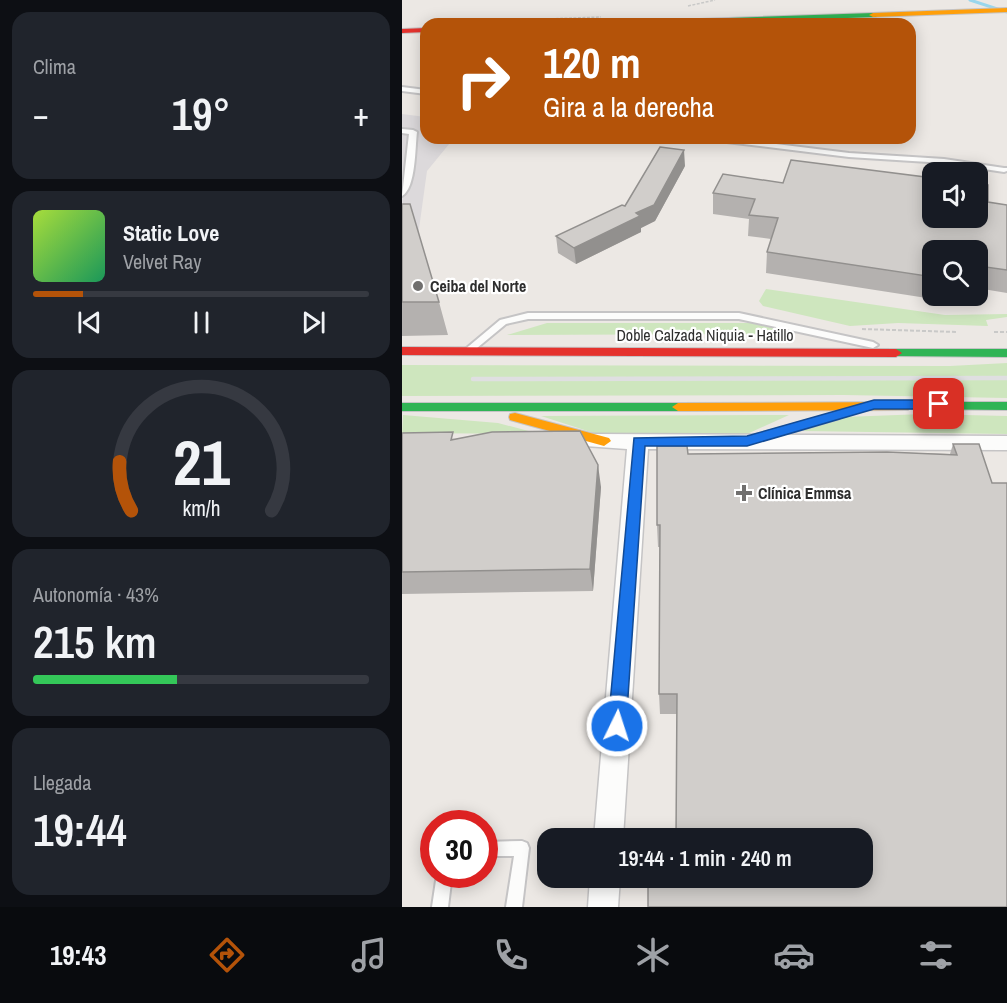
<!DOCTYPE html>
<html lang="es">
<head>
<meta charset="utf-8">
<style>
	:root { --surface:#171b24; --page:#20242c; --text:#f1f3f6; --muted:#9ea1a6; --line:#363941; --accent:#b45309 }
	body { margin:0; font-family:"Archivo Narrow",sans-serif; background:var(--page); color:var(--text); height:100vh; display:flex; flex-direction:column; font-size:22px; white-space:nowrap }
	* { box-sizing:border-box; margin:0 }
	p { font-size:20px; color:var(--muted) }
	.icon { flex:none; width:33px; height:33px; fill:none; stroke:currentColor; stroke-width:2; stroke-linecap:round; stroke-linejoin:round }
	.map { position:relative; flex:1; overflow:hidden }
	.drawer { display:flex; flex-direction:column; gap:12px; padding:12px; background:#0d0f14; width:402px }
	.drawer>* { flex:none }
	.hud { position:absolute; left:18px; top:18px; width:496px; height:126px; border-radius:18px; box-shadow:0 3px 15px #0003; background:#b45309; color:#fff; overflow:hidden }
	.fabs { position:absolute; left:520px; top:162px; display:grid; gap:12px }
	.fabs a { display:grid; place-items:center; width:66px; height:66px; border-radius:12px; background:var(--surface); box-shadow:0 3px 15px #0003; font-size:30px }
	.speed { position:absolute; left:18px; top:810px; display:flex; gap:12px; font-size:30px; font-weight:700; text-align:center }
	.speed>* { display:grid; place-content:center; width:78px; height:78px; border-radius:50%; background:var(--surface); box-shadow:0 3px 15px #0003; line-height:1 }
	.speed .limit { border:9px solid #d22; background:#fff; color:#111 }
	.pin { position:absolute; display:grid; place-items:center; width:51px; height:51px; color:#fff; margin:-26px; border-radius:12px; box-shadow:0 3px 9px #0006 }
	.me { position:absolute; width:66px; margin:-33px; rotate:4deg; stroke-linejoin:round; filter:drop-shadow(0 0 4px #0008) }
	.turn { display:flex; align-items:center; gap:21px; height:126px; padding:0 24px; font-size:27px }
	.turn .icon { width:78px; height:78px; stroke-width:2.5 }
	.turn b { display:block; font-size:42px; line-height:51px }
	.big { font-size:45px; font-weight:600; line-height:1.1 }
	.drawer .card { flex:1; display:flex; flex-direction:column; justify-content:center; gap:9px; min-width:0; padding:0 21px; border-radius:18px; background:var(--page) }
	.drawer .dial { align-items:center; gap:0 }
	.dial svg { height:156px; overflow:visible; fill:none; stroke:var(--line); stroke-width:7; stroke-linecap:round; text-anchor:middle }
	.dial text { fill:var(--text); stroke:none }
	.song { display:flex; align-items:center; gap:18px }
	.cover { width:72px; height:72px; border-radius:9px; background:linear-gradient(135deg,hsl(80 70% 55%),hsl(150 70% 35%)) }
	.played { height:6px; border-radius:3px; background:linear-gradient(90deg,var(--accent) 15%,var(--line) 15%) }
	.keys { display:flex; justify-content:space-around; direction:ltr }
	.heat { display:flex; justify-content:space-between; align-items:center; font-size:33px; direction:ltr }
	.charge { height:9px; border-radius:4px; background:linear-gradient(90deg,#34c759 43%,var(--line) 0) }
	.trip { position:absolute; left:135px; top:828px; width:336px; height:60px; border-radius:18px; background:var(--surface); box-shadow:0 3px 15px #0003; font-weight:600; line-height:60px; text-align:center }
	.dock { display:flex; height:96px; justify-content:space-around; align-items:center; background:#090b0e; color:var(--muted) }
	.dock .icon { width:42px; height:42px }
	.dock .current { color:var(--accent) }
	.dock b { font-size:27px; color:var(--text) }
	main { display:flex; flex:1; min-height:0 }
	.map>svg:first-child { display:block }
	.industrial { fill:#dcd9db }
	.green { fill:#cee6be }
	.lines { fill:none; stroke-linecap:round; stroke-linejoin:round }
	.stream { stroke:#99d6ec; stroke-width:3 }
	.lane-casing { stroke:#c5c4c5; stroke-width:4 }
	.street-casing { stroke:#c5c4c5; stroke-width:3 }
	.fast-casing { stroke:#c5c4c5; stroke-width:2 }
	.slow-casing { stroke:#c5c4c5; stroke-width:2 }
	.jam-casing { stroke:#c5c4c5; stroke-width:2 }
	.path-far1 { stroke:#c9c9c8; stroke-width:1.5; stroke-dasharray:3 1.5; stroke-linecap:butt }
	.path { stroke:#c9c9c8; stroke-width:2; stroke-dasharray:4 2; stroke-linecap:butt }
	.lane { fill:#fcfcfb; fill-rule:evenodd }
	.street { fill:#fcfcfb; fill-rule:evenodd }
	.fast { fill:#30b455; fill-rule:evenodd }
	.slow { fill:#ff9f0a; fill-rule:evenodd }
	.jam { fill:#e5322d; fill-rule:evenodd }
	.rail { stroke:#dfdfe1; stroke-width:4.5 }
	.wall { fill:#b4b1af; fill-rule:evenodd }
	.shaded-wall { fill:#92908e }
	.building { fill:#d1cecb; stroke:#92908e; stroke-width:1.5 }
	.route { fill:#1a73e8; stroke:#114b97; stroke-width:1.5 }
	.poi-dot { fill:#706f6e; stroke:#fff; stroke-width:2 }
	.labels { text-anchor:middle; stroke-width:4.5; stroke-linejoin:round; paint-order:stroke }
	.poi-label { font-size:16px; font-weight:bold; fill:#2e2e2e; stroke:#fff; text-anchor:start }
	.street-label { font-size:16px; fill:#2e2e2e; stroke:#fff }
</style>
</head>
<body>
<main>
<section class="drawer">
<div class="card"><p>Clima</p>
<div class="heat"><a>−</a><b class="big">19°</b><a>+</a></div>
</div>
<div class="card">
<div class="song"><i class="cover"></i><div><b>Static Love</b><p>Velvet Ray</p></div></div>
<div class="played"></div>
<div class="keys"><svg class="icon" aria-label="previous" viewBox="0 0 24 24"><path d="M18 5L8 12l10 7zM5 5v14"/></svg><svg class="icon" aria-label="pause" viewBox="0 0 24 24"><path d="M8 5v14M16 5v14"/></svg><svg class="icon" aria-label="next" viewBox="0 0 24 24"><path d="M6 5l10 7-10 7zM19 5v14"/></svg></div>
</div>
<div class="card dial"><svg viewBox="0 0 100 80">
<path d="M14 69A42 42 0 1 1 86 69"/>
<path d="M14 69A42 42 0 0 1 8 44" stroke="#b45309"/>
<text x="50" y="56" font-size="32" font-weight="700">21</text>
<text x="50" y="72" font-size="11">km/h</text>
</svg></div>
<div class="card"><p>Autonomía · 43%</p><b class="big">215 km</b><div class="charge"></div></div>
<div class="card"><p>Llegada</p><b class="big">19:44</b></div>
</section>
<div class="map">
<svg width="605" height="907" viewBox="0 0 605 907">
	<rect width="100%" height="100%" fill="#ece8e4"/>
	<path class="industrial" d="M0,114L24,117V138H52L25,171L16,236L0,237Z"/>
	<path class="green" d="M364,289L543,315L605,314V317L584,320L586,326L496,323L448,326L361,306L357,301Z
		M145,323H355L394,334L105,335Z
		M605,363V398L442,395L0,396V365L548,366Z
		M522,414L605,416V434L399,431L442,417Z
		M1,415L96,423L138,434L0,433Z
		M387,415L345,434L198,435L139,416Z"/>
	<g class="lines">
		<path class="stream" d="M568,0L605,12"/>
		<g class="lane-casing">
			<path id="lane" d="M0,87L24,90V94L0,91Z
				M0,129L11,130L15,132C13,148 14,188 0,196L7,134L0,133Z
				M304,138H325L447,153L542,159L602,168H605V171L602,172L542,163L447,157L308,140Z
				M126,313H337L471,342L476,345L471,348L337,319H126L104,324L69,353L66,354L61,351L98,320Z
				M120,841L125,843L127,848L120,907H104L112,856H82V842Z
				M35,874H50L46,907H30Z"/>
		</g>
		<g class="street-casing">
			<path id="street" d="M190,434L605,436V450L246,449L221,838H192L225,449L183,446L180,441L183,436Z
				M188,878H218L216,907H186Z"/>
		</g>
		<g class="fast-casing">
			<path id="fast" d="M471,13L475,15L474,17L277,24H208L212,22Z
				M494,349H605V357L490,356L488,353L490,350Z
				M506,402H605V410L501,409L500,406L501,403Z
				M0,403H276L282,407L276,411H0Z"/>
		</g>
		<g class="slow-casing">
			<path id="slow" d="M605,8V12L471,17L467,15L471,13Z
				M506,402L512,406L506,410L276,411L270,407L276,403Z
				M433,412L438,413L439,416L438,419L345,446L338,441L340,438Z
				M113,413L207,438L209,441L202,446L108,420L107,417L108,414Z"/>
		</g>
		<g class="jam-casing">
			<path id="jam" d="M24,28V32L0,33V29Z
				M0,347L494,349L500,353L494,357L0,355Z"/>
		</g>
		<path class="path-far1" d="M286,6L313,0
			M32,23L199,17"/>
		<path class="path" d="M460,329L555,332
			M592,332H605"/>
		<use href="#lane" class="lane"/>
		<use href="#street" class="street"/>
		<use href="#fast" class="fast"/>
		<use href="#slow" class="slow"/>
		<use href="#jam" class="jam"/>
		<path class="rail" d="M71,379L605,378"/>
	</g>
	<path class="wall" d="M283,166L253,221L239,228V232L174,264L156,253L154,236L223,206Z
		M381,183L605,205V293L581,289L576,306L364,273L365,252L369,239L346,236L347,219L311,214V193ZM531,250H576V296H531Z
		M0,204L37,302L46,335L0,336Z
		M0,433L53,439L199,487L191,591L0,594Z
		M551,444H577L590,483H605V907H246V885H242L241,878H460V838H274L275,714H258L257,694L258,547H256L255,525V446H285L286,454L485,452L548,454Z"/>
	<path class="shaded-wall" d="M282,150L283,166L253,221L239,228V232L174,264L172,248L234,213Z
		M196,465L199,487L191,591L188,569Z"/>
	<path class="building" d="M258,147L282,150L252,205L234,213L238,216L172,248L154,236L220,205L223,206Z
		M389,160L531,178V218H576V184L586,185V202L605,205V270L584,267L582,285L576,284V250H531V277L365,252L376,218L347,215L353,199L311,193L321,174L381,183Z
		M0,204H8L37,302H0Z
		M178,431L196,465L188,569L0,572V433L51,432L49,440L90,432Z
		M551,444H577L590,483H605V907H246V878H460V838H274L275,694H257L258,525H255V446H285L286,454L485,452L555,455Z"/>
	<path class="route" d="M472,400H537L544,404L537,409H472L345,446H243L224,726L221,731L215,734L209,731L206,726L232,438L345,436Z"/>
	<g class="poi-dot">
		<circle cx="16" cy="286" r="6"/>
		<path d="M339 484h6v6h6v6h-6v6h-6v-6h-6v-6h6z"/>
	</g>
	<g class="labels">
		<g class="poi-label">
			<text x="28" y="292">Ceiba del Norte</text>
			<text x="356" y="499">Clínica Emmsa</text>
		</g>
		<g class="street-label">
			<text x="303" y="341">Doble Calzada Niquia - Hatillo</text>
		</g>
	</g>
</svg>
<div class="fabs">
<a><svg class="icon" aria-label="sound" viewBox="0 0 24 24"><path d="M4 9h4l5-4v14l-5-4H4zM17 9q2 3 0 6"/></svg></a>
<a><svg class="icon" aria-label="search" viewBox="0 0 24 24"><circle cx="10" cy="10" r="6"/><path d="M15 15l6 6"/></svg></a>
</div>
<div class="speed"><div class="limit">30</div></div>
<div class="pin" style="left:537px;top:404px;background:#d93025"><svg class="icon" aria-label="arrive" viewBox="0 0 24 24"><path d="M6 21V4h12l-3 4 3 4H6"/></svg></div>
<svg class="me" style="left:215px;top:726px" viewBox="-20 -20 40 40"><circle r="17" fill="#1a73e8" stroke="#fff" stroke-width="3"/><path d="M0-11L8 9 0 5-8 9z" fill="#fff"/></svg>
<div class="trip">19:44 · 1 min · 240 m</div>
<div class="hud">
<div class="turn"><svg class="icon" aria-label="right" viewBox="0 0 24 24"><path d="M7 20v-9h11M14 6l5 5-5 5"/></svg><div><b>120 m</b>Gira a la derecha</div></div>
</div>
</div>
</main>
<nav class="dock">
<b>19:43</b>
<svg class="icon current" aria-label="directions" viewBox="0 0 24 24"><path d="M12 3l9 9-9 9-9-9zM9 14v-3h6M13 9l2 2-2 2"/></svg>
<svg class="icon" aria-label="music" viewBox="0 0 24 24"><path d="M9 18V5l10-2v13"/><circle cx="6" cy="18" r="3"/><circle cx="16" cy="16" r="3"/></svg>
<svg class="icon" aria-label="phone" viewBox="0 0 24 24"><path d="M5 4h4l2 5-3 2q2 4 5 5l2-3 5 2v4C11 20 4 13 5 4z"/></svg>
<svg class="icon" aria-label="climate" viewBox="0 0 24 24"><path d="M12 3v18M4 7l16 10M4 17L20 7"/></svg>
<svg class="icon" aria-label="car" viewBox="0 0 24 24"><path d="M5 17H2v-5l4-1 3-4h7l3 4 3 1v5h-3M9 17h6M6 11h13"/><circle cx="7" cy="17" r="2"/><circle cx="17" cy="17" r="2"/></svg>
<svg class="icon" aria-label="filters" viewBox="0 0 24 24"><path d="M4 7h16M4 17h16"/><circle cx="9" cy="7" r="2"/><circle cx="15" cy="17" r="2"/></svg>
</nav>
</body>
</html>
